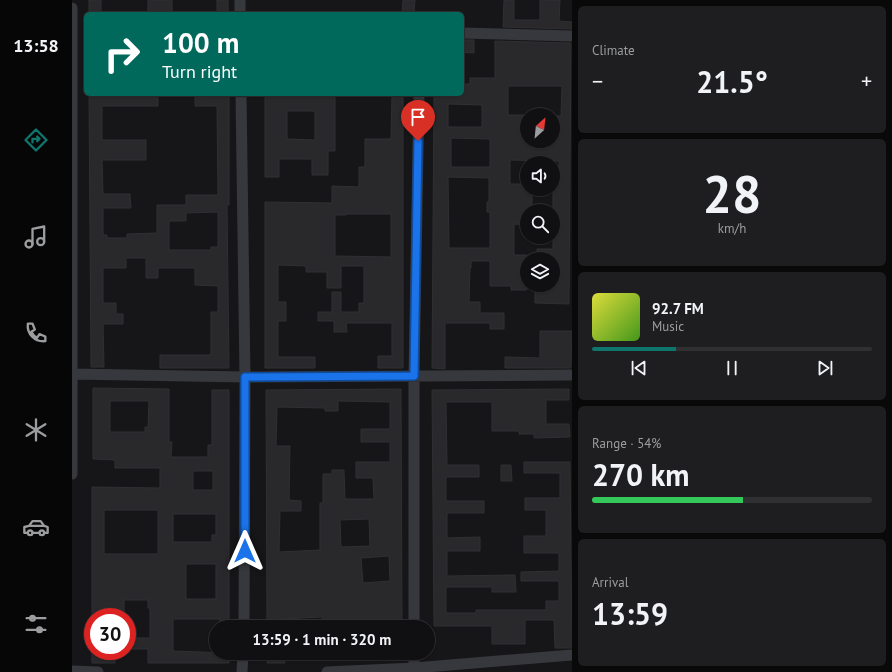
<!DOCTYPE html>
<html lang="en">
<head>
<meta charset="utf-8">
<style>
	:root { --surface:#101012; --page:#1e1e20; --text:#f1f3f6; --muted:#9c9d9f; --line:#303032; --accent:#0f766e }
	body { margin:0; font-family:"PT Sans",sans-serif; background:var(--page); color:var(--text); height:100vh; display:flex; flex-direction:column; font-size:15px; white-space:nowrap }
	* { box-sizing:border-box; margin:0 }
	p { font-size:13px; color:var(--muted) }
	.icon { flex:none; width:22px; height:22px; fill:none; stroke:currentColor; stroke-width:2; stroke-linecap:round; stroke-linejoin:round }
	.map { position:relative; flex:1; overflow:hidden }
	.side { display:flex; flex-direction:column; gap:6px; padding:6px; background:#09090a; width:320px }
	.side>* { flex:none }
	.banner { position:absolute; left:12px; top:12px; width:380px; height:84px; border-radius:6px; box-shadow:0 1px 3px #0004,0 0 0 1px var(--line); background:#00695c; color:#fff; overflow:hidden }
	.needle { width:26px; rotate:27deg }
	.fabs { position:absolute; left:448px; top:108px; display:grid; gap:8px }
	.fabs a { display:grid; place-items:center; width:40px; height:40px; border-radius:50%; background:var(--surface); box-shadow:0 1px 3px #0004,0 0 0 1px var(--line); font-size:20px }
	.speed { position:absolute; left:12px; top:608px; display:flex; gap:8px; font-size:20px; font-weight:700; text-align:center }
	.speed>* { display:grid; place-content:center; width:52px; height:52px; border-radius:50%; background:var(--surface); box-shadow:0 1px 3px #0004,0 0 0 1px var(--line); line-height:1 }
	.speed .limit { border:6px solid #d22; background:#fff; color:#111 }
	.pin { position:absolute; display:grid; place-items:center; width:34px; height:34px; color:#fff; margin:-41px -17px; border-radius:50% 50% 50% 0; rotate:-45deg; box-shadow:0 0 4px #0007 }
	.pin .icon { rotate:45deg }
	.me { position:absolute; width:44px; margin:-22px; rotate:0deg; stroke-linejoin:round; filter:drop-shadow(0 0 3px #0008) }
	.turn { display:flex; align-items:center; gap:14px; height:84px; padding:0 12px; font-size:18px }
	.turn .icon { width:52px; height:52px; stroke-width:2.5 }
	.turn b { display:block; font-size:28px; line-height:34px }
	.big { font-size:30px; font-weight:600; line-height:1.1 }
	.side .card { flex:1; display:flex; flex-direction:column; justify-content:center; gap:6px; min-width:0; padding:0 14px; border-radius:6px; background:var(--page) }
	.side .dial { align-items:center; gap:0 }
	.dial b { font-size:52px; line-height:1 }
	.song { display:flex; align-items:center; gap:12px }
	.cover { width:48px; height:48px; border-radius:6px; background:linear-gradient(135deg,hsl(60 70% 55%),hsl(100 70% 35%)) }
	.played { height:4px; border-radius:2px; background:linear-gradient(90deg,var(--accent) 30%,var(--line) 30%) }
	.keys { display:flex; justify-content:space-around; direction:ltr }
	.heat { display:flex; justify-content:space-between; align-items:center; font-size:22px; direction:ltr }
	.charge { height:6px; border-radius:3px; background:linear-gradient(90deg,#34c759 54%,var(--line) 0) }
	.trip { position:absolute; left:137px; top:620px; width:226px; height:40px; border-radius:20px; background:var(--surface); box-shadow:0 1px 3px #0004,0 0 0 1px var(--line); font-weight:600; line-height:40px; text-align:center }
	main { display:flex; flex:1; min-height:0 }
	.dock { display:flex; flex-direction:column; width:72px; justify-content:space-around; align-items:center; background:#060607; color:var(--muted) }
	.dock .icon { width:28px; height:28px }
	.dock .current { color:var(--accent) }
	.dock b { font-size:18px; color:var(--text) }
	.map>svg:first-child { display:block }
	.building { fill:#29292c; stroke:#303034; fill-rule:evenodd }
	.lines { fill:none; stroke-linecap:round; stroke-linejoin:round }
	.street { stroke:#37383d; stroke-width:11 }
	.route-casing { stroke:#114b97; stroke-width:10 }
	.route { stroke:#1a73e8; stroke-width:7 }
</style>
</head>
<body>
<main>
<nav class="dock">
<b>13:58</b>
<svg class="icon current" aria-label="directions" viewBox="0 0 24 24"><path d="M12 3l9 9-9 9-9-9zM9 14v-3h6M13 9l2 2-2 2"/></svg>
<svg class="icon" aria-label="music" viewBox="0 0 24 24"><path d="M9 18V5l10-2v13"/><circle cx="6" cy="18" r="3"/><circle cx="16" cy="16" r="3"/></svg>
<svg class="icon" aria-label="phone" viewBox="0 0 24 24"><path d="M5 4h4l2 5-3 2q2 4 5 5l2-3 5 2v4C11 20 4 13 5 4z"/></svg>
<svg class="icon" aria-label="climate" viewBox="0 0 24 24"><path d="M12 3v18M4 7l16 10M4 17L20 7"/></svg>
<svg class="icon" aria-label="car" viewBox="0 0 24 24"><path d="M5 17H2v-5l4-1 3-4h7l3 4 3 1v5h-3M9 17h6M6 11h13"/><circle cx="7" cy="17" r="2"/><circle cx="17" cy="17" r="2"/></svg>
<svg class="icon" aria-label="filters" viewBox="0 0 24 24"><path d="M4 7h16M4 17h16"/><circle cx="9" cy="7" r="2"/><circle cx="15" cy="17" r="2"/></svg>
</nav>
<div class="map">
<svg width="500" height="672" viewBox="0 0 500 672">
	<rect width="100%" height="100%" fill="#161618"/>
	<path class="building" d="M17,0H29V14H17Z
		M76,0H100V14H76Z
		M145,0H156V14H145Z
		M331,0H343L342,14H330Z
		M432,0H442V20H468V0H488L487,21L500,22V29L431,27Z
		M390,40H402V53L390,52Z
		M423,41L499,43L497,304L463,303V285H481V259H465V249H481V180H487V161L438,160V184H455V189H460V211H455V225L442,224V255H455V290H439V286H418V261H399V268H398L397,302H408V313H432V329H418V323H373V369L360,368L362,94H390V84H398V78H423ZM436,86H490L489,116H481V141H455V115H436ZM376,104L410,105V127H376ZM379,138L418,139V167H379ZM376,177L417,178V202H415V212H418V248H377Z
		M17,94H67V96H86V106H30V140H74V160H30L31,194H58L59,208H31V235H35V238H55V234L85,233V205H114V195H146L145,106H123V97H131L130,94H157V205H155L157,368H88V355H139V312H146V286L123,285V268H86V278H74V258H54V268H31V303H44V314H51V324H31L32,367H19ZM146,212V247H139V250H97V221H114V213Z
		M193,94H263V151H256V175H240V159H207V177H193ZM215,111H243V140L215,139Z
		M320,94H331V368H306V356H320V323H274L275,332H262V321H246V312H260V292H269V312H287V303H292V266H269V288H255V272H234V266L206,265V302H214V321H206V357H243V368H193V202L260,203V186L287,187V167H293V139H319ZM274,214H319V257L263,256V215H274Z
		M468,331H500L499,368H433V357L468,358Z
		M21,388L97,389V442H100L99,457H136V445H140V390H157V627H148V619H101V651L157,653V663H76V649H55V638H78V608H76V600H52V617H20V487L88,488V468H43V460L21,459ZM38,401H77L76,427H73V432H38ZM121,471H141V490H121ZM32,510H86V554H32ZM101,514H144V535H140V542H101ZM114,564H144V599H114Z
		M329,389L330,627H294V620L273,622V627H251L250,617L209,619V627H195L194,390ZM266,401L318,402V429H289V442H318V462H284V478H301L302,499H273L272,470H260V474H251V503H248V550L207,552L208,511H229V501L217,500L218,446H204L205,407L253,408V411H266ZM297,519L298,546L269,547L268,520ZM317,556L318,581L291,583L289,558Z
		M497,389V400H474V424H497L498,437L462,438V434H447V431H420V402H374L375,465H407V477H374V501H412V513H375V538L408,537V551H375V576L443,575L444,592H420V587H374V613H404V610H474V601H487V581H449V572L487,571V553H452V536H474V510H453V498H488V473H452V462H498L500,648H483L482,620H453V644H420V626H362L360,390Z
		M429,465H439L440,481H429Z
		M20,651H43V663H20Z
		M195,653H212L213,663H195Z"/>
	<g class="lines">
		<path class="street" d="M168,0V14
			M0,8V474
			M390,33L500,36
			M169,94L173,377L172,627
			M0,374L173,377L500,375
			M342,627V376L347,94
			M342,653V668
			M0,671L26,672
			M170,672L171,653
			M255,672L342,668L500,655"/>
	</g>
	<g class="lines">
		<g class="route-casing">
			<path id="route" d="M173,551V377L342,376L346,141"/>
		</g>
		<use href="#route" class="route"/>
	</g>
</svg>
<div class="fabs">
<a><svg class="needle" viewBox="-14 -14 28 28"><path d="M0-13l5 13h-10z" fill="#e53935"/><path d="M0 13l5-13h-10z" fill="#9c9d9f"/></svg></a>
<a><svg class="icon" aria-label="sound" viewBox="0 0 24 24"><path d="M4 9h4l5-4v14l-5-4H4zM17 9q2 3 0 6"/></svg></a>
<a><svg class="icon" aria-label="search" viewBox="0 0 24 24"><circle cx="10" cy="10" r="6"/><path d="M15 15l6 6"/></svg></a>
<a><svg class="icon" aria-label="layers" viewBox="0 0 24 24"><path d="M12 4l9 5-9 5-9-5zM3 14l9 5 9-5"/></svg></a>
</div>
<div class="speed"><div class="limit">30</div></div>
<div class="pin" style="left:346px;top:141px;background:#d93025"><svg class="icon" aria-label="arrive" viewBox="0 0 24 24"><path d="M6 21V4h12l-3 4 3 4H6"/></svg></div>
<svg class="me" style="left:173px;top:551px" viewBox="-20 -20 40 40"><path d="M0-17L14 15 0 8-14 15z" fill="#1a73e8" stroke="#fff" stroke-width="4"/></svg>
<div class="trip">13:59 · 1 min · 320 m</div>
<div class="banner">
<div class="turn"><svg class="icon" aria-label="right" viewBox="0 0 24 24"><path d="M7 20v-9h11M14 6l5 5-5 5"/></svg><div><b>100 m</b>Turn right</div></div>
</div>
</div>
<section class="side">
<div class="card"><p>Climate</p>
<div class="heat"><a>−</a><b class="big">21.5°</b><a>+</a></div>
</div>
<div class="card dial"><b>28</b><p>km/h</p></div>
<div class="card">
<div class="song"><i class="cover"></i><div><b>92.7 FM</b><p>Music</p></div></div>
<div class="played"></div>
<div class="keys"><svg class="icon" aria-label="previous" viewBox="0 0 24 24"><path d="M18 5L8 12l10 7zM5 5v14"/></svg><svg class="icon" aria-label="pause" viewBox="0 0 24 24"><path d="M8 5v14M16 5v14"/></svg><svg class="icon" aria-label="next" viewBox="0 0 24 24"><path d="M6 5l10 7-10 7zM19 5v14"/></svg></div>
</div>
<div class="card"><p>Range · 54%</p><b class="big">270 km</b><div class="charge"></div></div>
<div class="card"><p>Arrival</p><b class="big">13:59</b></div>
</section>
</main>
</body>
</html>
